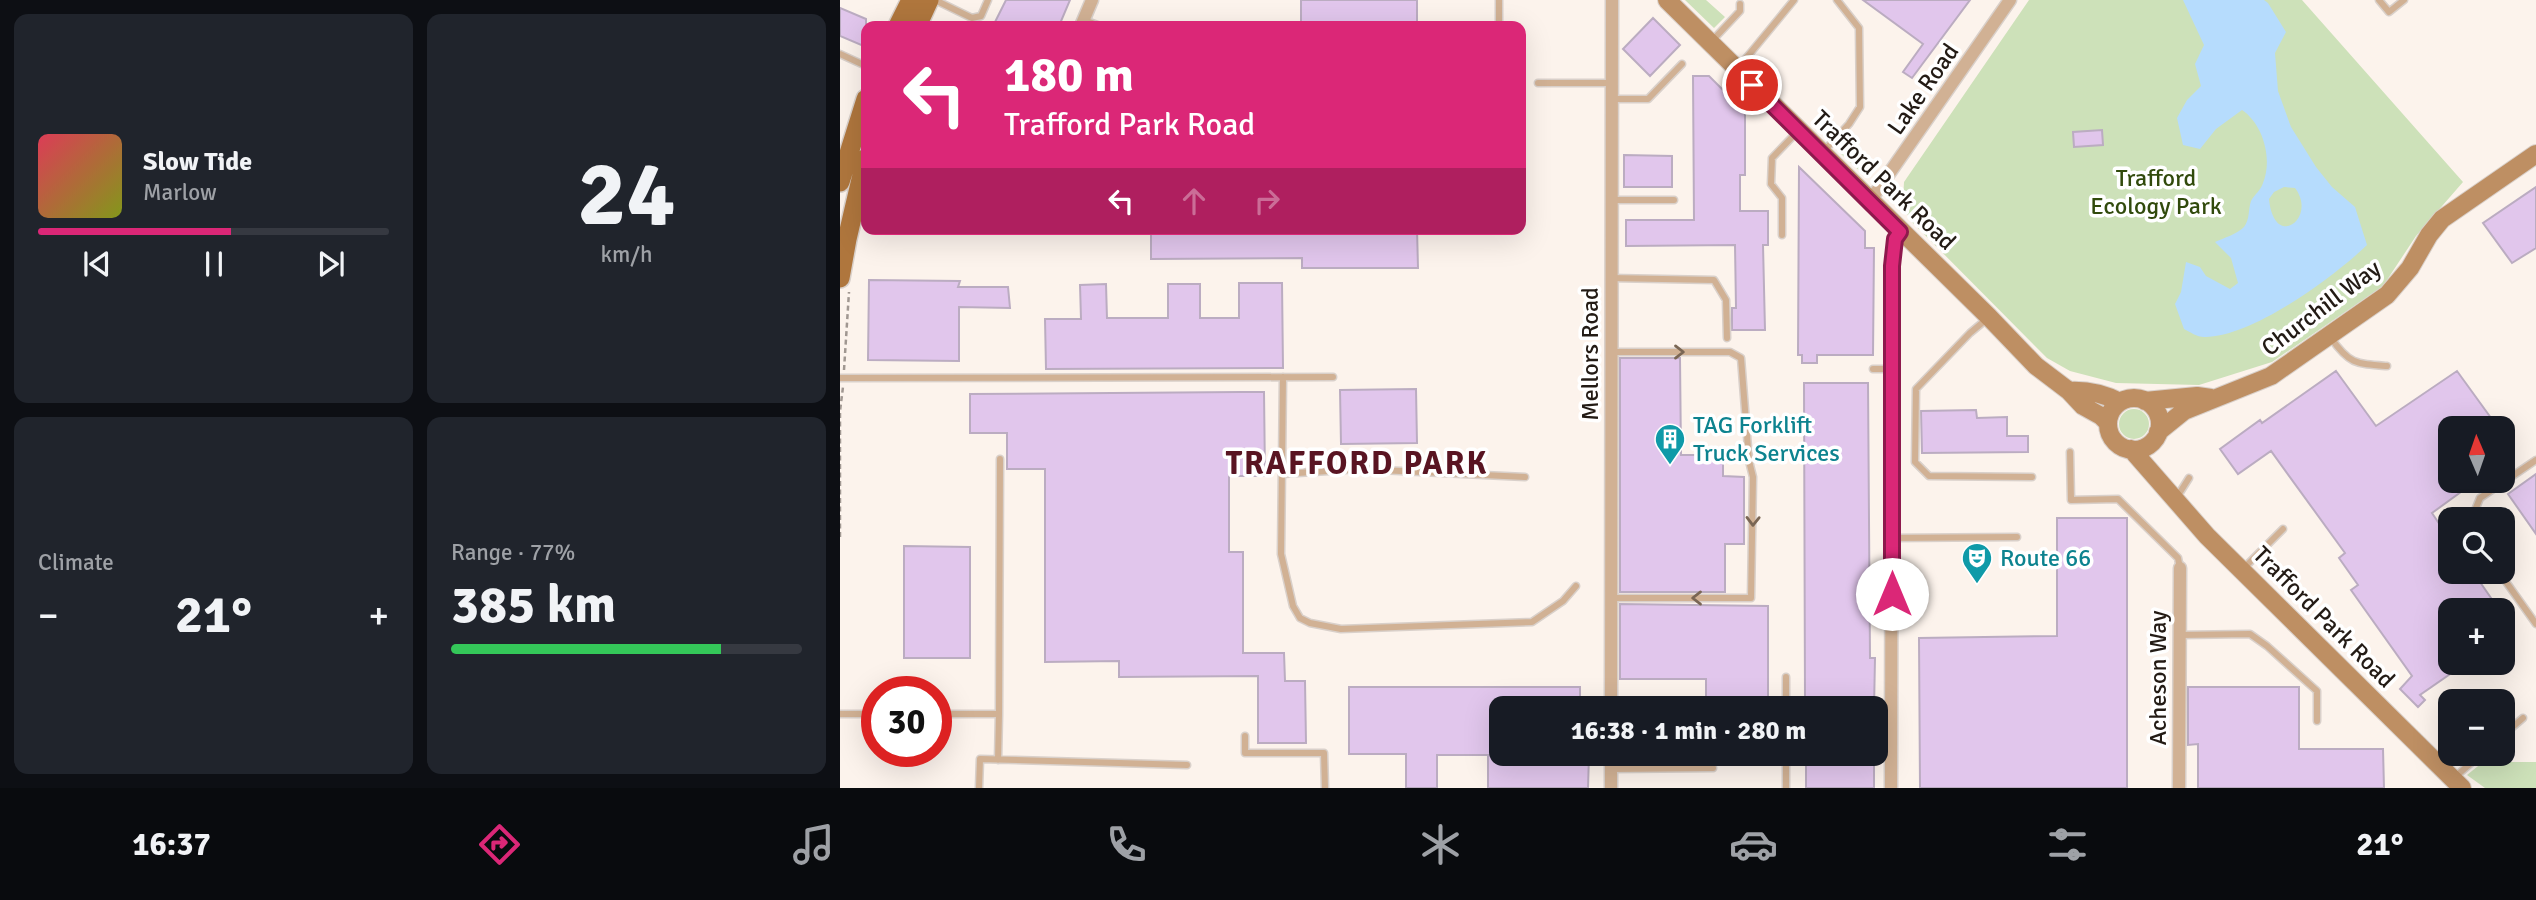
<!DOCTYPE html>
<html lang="en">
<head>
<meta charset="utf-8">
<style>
	:root { --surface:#171b24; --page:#20242c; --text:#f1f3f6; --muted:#9ea1a6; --line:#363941; --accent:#db2777 }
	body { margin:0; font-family:Signika,sans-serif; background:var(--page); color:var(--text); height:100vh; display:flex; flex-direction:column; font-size:26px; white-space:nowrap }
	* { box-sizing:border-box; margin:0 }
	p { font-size:23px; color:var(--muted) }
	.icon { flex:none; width:38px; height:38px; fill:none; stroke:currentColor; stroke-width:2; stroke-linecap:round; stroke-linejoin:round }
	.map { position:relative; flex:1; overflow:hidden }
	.details { display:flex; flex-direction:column; gap:14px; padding:14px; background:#0d0f14; width:840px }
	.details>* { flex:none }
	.hud { position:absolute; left:21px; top:21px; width:665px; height:214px; border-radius:14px; box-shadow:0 7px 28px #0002; background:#db2777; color:#fff; overflow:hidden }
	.needle { width:46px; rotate:358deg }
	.controls { position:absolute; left:1598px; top:416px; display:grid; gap:14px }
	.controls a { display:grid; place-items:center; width:77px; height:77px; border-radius:14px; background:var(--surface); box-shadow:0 7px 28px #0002; font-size:35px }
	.speed { position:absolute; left:21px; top:676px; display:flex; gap:14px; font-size:35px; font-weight:700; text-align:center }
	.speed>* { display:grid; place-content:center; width:91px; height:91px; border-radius:50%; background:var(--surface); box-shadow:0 7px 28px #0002; line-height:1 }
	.speed .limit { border:10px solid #d22; background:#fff; color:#111 }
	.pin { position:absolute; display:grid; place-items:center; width:60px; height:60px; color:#fff; margin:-30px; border:4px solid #fff; border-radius:50%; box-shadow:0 2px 7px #0007 }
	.me { position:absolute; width:77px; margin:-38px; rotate:0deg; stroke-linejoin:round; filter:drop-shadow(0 0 5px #0008) }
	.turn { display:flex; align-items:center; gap:24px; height:147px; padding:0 28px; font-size:32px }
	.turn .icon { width:91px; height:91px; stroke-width:2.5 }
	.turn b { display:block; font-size:49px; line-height:60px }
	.lanes { display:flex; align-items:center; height:66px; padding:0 28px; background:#0003; justify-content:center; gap:35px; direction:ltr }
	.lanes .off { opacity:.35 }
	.big { font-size:52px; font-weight:700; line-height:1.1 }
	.details .widget { flex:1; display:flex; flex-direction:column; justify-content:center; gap:10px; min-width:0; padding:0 24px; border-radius:14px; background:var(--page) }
	.details .dial { align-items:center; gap:0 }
	.dial b { font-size:91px; line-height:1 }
	.song { display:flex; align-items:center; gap:21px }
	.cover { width:84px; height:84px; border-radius:10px; background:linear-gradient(135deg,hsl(350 70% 55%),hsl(70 70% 35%)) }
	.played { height:7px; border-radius:4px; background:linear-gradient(90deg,var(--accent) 55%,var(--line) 55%) }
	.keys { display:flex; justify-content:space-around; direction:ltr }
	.heat { display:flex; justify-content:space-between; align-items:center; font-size:38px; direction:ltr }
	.charge { height:10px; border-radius:5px; background:linear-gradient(90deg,#34c759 77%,var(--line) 0) }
	.details .tiles { flex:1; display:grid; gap:14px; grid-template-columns:repeat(2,1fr) }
	.trip { position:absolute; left:649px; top:696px; width:399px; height:70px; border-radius:14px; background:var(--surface); box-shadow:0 7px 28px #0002; font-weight:700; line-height:70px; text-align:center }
	.tab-bar { display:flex; height:112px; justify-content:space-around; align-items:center; background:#090b0e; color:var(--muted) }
	.tab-bar .icon { width:49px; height:49px }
	.tab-bar .on { color:var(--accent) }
	.tab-bar b { font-size:32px; color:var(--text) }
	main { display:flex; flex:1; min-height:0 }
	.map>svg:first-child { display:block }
	.green { fill:#cde1b9 }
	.water { fill:#b6dcfd; fill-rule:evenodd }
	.building { fill:#e1c6ec; stroke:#bbacc1; stroke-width:2 }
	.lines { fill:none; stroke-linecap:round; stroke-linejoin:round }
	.lane-casing { stroke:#d9d0ca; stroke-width:9 }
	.street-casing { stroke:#d9d0ca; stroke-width:15 }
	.secondary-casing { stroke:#d9d0ca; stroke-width:20 }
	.primary-casing { stroke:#d9d0ca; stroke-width:22 }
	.path { stroke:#a09791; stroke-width:2.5; stroke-dasharray:5 3.5; stroke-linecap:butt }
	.lane { stroke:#d1b194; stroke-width:6 }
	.street { stroke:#d1b194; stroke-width:12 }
	.secondary { stroke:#be8f63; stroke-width:18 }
	.primary { stroke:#af763d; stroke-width:19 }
	.oneway { stroke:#7a6654 }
	.route-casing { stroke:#8e194d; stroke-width:18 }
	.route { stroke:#db2777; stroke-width:12 }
	.labels { text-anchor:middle; stroke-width:7; stroke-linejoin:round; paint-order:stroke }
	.street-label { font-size:24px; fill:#231b15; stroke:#fff }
	.park-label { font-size:24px; fill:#314a0c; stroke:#fff }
	.culture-label { font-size:24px; fill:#0d838f; stroke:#fff; text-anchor:start }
	.district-label { font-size:32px; font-weight:bold; letter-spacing:2px; fill:#591422; stroke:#fff }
</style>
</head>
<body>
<main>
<section class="details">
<div class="tiles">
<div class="widget">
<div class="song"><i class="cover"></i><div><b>Slow Tide</b><p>Marlow</p></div></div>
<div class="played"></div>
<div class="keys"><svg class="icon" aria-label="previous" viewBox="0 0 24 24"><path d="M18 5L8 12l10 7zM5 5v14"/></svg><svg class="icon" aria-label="pause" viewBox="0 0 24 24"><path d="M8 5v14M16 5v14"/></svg><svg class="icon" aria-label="next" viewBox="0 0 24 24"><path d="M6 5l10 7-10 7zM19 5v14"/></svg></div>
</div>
<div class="widget dial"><b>24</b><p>km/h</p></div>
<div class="widget"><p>Climate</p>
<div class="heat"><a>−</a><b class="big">21°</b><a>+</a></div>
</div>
<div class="widget"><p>Range · 77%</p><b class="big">385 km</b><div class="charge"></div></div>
</div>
</section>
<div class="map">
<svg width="1696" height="788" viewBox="0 0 1696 788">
	<rect width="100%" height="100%" fill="#fcf3ec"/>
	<path class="green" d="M845,0H866L885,17L874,28Z
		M1189,0H1462L1623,182L1576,236L1543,286L1432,362L1359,385L1276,383L1230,371L1207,358L1069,219L1063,201L1064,182Z
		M1010,141L1034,164L1040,161L1033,170L1022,173L1000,153Z
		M1279 424a15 15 0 1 1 30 0a15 15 0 1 1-30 0Z
		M1648,758L1671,762H1696V788H1645L1627,775Z"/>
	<path class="water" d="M1343,0H1424L1428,3L1446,32L1435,53L1438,91L1451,127L1476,167L1492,187L1515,207L1527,245C1494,277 1411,338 1364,337C1357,337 1350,332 1344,329L1335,304L1341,292L1346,262L1360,267L1366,276L1390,289L1398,283L1391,258L1375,242C1384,238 1397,234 1404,227C1410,219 1408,210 1411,201C1414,195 1421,190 1423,183C1433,159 1423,124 1402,110L1376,129L1360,149L1343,145L1337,118L1347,100L1361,86L1355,64L1364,45ZM1444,187L1455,188C1478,218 1434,251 1429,199L1434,192Z"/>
	<path class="building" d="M166,0H230L219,26H153Z
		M461,0H577V26H461Z
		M1023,0H1130L1072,78L1063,72L1083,44Z
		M0,8L26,19V47L0,36Z
		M813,18L840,45L810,76L783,49Z
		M853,76H869L905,112V175H900V211H928V245H923L925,330H892V308H896L895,245L786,246V220H854Z
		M1262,130L1263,145L1234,147L1233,132Z
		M784,155L832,156V187H784Z
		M959,167L1025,231V248H1034L1033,355H977V363H962V355H958Z
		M1696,187V248L1672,263L1643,223Z
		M311,229H577L578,268H462V258L311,259Z
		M29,280L120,281L118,287H168L170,308L119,307V361L28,360Z
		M399,283H442L443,368L206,369L205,319H241L240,285L266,284L267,318H328V284H360V318H399Z
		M780,358H840L841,455H883V476L904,477V544H885V592H780Z
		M1496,371L1536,426L1617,371L1659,429H1610V481H1636L1592,513L1610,540V572H1633L1660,611H1610V663H1626L1580,695L1585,700L1578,707L1560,689L1572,676L1511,590L1518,585L1499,558L1505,553L1431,451L1398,474L1380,449L1420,420L1422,423Z
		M964,383H1028L1030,658H1035L1034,709H967V703L965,702Z
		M576,389L577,443L501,444L500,390Z
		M401,392H424L425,476H389V552H403V653H444L445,681H465L466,743H418V676L279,677V661L205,662V469H167V433H130V394Z
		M1136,410L1137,418L1167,417V436H1188V452L1082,453L1081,411Z
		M1696,474V534L1668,494Z
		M1217,518H1287V788H1080L1079,638L1217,636Z
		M64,546L130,547V658H64Z
		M780,604L928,606V709H915V699H866V679H780Z
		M509,687H740V709H662V754L749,755L748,788H648V755H597V788H566V754H509Z
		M1348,687H1459V749H1543L1544,788H1358V744L1348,745Z
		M966,754H1034V788H966Z"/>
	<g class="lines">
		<g class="lane-casing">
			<path id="lane" d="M95,0L132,18L141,16L148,0
				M1539,0L1549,12L1564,0
				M244,20L260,26
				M659,26V0
				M871,42L900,11V4
				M0,54L26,66
				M898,68L954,0
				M698,83H772
				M772,99H808L842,64
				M983,152L1009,124L1020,107L1019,28L997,0
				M771,200H834
				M942,235V198L931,184L932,158L957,132
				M771,278L874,280L886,300L887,338
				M1148,318L1130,333L1076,389L1075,462L1089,476L1192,477
				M1491,338C1509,364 1516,364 1547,366
				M771,352H890L901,358L909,461L913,477L911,598H771
				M1033,369H1053
				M443,377L441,554L453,606L460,618L470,623L501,629L692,622L723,601L736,586
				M0,378L493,377
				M1230,452L1231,500L1278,499L1338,558L1340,568
				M442,474L519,469L685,477
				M1337,497L1349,478
				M1631,520L1640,498L1696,460
				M1052,538L1177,537
				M1403,569L1443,529
				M1659,572L1696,624
				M1339,635L1410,634L1427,646L1477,691V721
				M946,677V709
				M0,714H37
				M96,714H159L158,760
				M159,714L160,459
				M405,736V753H484L485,788
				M1662,736L1683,718
				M946,754V788
				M771,769L873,768
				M1614,778L1641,754
				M139,788L140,759L347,765"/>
		</g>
		<g class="street-casing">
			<path id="street" d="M241,26L252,0
				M1030,201L1170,0
				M771,709L772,0
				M771,754V788
				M1051,788L1052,266L1055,239L1060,232
				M1339,788L1340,568"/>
		</g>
		<g class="secondary-casing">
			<path id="secondary" d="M827,0L1149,317L1196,366L1229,391L1243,406L1261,416L1268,423
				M1229,391C1246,390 1264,394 1280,402
				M1268 424a26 26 0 1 1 52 0a26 26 0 1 1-52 0Z
				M1305,401L1357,396L1371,398
				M1318,432L1344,411L1431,376L1547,295L1570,268L1589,235L1602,219L1696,154
				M1291,449L1367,536L1622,788"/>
		</g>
		<g class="primary-casing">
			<path id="primary" d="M58,26L71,0
				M77,26L89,0
				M0,182L26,99
				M0,278L7,239L26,158"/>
		</g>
		<path class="path" d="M4,370L9,292
			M0,537V411L3,387"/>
		<use href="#lane" class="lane"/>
		<use href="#street" class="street"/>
		<use href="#secondary" class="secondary"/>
		<use href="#primary" class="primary"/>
	</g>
	<defs><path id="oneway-chevron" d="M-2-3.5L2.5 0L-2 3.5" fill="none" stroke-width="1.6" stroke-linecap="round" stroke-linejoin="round" transform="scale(1.75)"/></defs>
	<g class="oneway">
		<use href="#oneway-chevron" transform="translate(839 352)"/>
		<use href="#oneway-chevron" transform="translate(913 521) rotate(91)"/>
		<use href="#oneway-chevron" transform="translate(857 598) rotate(180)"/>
	</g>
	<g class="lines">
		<g class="route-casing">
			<path id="route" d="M912,85L1060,232L1055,239L1052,266V594"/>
		</g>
		<use href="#route" class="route"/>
	</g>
	<defs>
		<g id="building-pin" transform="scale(1.575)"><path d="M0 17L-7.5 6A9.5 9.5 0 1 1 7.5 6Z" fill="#0f9aa8" stroke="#fff"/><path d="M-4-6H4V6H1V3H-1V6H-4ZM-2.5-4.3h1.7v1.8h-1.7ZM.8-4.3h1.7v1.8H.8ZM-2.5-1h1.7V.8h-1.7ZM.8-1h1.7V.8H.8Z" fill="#fff"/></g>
		<g id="theatre-pin" transform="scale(1.575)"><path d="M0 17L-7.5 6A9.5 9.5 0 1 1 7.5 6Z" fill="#0f9aa8" stroke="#fff"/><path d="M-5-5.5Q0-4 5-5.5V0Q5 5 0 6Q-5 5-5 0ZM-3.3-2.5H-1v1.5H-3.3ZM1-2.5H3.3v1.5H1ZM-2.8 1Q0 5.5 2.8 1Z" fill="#fff"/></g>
	</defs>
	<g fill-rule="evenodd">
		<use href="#building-pin" x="830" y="439"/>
		<use href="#theatre-pin" x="1137" y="558"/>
	</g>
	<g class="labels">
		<g class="street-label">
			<text transform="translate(1083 89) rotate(-55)" y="8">Lake Road</text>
			<text transform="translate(1044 180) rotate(44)" y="8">Trafford Park Road</text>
			<text transform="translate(1481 308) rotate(-37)" y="8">Churchill Way</text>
			<text transform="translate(750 354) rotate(-90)" y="8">Mellors Road</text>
			<text transform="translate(1484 617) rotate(45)" y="8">Trafford Park Road</text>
			<text transform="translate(1318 678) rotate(-90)" y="8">Acheson Way</text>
		</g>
		<g class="park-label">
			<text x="1316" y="186">Trafford<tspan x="1316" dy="28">Ecology Park</tspan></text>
		</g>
		<g class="culture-label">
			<text x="853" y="433">TAG Forklift<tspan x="853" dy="28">Truck Services</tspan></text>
			<text x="1160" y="566">Route 66</text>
		</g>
		<g class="district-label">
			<text x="517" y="474">TRAFFORD PARK</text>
		</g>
	</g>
</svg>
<div class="controls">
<a><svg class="needle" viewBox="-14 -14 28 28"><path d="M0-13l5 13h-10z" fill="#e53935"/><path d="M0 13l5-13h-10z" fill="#9ea1a6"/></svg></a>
<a><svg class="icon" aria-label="search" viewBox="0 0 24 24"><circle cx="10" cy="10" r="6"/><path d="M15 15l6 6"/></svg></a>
<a>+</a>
<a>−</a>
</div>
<div class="speed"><div class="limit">30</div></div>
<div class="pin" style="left:912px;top:85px;background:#d93025"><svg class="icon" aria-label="arrive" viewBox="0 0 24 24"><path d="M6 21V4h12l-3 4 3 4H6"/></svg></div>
<svg class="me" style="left:1052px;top:594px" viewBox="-20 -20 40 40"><circle r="19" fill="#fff"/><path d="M0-13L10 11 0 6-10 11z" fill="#db2777"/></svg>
<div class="trip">16:38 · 1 min · 280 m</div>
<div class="hud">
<div class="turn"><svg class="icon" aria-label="left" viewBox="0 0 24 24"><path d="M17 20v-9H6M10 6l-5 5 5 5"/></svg><div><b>180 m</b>Trafford Park Road</div></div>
<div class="lanes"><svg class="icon" aria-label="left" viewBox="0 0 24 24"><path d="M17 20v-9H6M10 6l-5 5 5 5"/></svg><svg class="icon off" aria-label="ahead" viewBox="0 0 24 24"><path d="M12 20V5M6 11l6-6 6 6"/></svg><svg class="icon off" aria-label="right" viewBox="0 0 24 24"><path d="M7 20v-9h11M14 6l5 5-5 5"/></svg></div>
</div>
</div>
</main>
<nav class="tab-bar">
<b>16:37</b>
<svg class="icon on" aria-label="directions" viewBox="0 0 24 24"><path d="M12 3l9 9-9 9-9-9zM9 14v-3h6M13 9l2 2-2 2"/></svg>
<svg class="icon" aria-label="music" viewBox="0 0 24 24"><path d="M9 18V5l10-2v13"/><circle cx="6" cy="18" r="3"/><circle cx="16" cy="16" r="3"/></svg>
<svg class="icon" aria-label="phone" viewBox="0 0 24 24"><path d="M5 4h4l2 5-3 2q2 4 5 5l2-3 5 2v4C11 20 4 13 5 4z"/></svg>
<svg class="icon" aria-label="climate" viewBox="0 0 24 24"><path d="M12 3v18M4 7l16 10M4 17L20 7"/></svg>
<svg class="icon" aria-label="car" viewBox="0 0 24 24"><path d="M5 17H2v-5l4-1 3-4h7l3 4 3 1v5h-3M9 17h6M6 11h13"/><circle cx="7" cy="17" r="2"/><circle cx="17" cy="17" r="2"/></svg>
<svg class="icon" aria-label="filters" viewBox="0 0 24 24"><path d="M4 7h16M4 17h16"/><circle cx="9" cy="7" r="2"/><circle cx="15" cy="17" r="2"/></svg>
<b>21°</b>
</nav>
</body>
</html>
